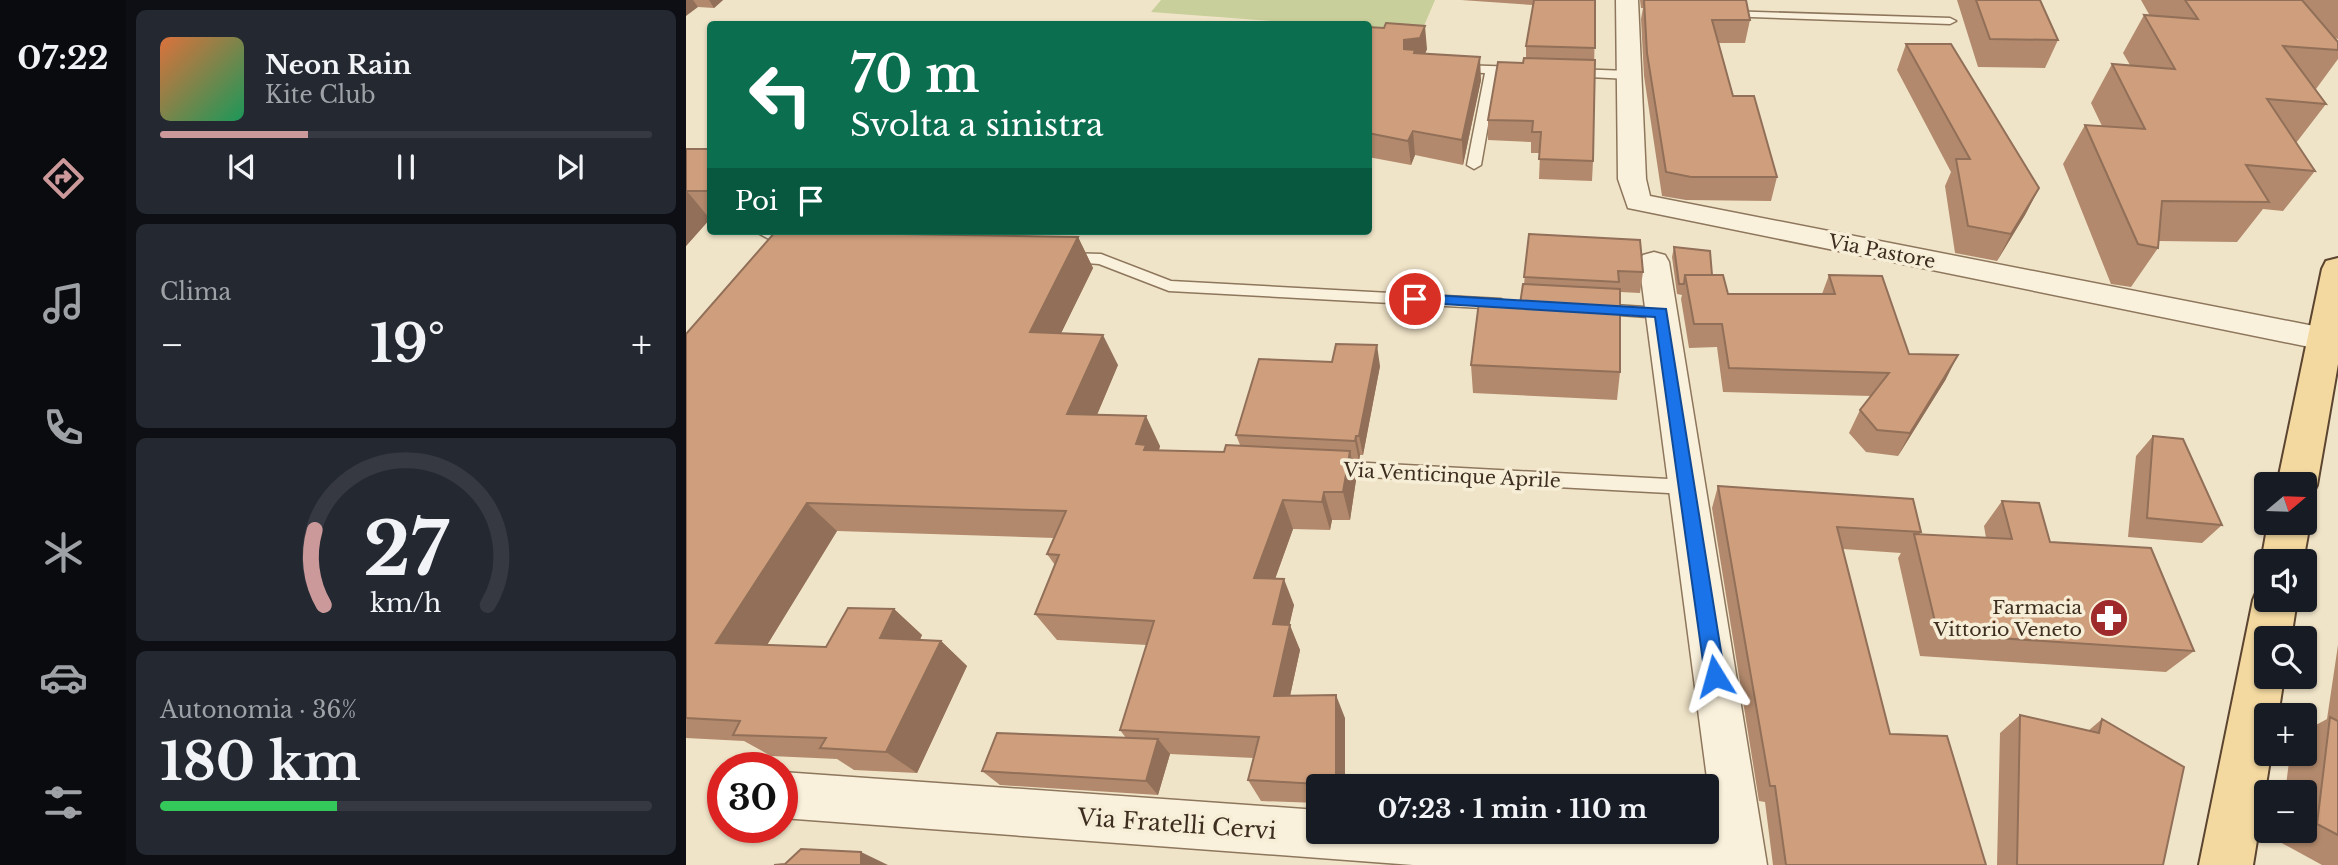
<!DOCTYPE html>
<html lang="it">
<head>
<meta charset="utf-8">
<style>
	:root { --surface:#171b24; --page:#242831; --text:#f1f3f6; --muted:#9ea1a6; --line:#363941; --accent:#cc999b }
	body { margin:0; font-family:"Libre Baskerville",serif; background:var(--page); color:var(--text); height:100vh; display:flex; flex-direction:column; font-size:26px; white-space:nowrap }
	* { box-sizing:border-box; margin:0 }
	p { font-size:23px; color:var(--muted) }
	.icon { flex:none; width:38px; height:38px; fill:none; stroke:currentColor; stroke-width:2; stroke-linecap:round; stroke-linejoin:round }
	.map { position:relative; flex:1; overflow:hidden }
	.details { display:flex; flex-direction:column; gap:10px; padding:10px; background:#0d0f14; width:560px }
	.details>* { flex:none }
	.hud { position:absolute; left:21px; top:21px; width:665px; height:214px; border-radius:7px; box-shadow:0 2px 5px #0004; background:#0b6e4f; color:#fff; overflow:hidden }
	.needle { width:46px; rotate:71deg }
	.fabs { position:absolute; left:1568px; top:472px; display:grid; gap:14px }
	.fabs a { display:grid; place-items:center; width:63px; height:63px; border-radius:7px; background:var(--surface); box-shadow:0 2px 5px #0004; font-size:35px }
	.speed { position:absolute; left:21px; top:752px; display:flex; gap:14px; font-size:35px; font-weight:700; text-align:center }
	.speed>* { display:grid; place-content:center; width:91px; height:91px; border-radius:50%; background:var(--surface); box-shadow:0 2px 5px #0004; line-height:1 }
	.speed .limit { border:10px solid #d22; background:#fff; color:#111 }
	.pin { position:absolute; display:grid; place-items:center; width:60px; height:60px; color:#fff; margin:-30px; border:4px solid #fff; border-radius:50%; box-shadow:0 2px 7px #0007 }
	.me { position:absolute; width:77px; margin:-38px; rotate:352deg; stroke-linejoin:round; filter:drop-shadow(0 0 5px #0008) }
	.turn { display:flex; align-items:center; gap:24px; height:147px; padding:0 28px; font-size:32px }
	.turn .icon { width:91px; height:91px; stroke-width:2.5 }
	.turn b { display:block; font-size:49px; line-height:60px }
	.then { display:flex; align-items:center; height:66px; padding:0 28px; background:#0003; gap:14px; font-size:26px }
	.big { font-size:52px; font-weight:700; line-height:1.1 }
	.details .tile { flex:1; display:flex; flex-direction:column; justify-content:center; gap:10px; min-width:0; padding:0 24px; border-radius:10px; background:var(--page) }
	.details .dial { align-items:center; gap:0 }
	.dial svg { height:182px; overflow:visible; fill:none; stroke:var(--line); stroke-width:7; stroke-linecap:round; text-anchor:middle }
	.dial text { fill:var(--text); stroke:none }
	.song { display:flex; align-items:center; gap:21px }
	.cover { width:84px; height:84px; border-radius:10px; background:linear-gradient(135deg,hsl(20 70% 55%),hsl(150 70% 35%)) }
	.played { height:7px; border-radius:4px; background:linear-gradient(90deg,var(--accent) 30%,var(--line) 30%) }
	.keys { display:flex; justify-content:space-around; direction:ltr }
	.heat { display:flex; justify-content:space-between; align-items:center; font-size:38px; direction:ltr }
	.charge { height:10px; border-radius:5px; background:linear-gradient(90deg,#34c759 36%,var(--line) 0) }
	.trip { position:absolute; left:620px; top:774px; width:413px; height:70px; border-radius:7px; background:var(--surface); box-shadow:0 2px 5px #0004; font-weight:700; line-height:70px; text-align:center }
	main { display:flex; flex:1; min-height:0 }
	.dock { display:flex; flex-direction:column; width:126px; justify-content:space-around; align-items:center; background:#090b0e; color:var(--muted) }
	.dock .icon { width:49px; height:49px }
	.dock .on { color:var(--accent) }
	.dock b { font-size:32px; color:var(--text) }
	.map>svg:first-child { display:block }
	.green { fill:#c9cf9b }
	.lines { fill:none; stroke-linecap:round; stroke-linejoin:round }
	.lane-casing { stroke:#8d765c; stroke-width:3 }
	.street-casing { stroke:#8d765c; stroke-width:3 }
	.primary-casing { stroke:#5b4430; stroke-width:4 }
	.lane { fill:#faf1dc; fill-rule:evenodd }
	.street { fill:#faf1dc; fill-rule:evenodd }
	.primary { fill:#f3d9a0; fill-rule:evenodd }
	.wall { fill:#b2896c }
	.shaded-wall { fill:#916f58 }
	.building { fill:#cf9f7d; stroke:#916f58; stroke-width:2 }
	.route { fill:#1a73e8; stroke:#114b97; stroke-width:2 }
	.labels { text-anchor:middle; stroke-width:7; stroke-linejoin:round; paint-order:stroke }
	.street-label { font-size:19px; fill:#3d2e20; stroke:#f7eed8 }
	.poi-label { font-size:19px; fill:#3d2e20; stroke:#f7eed8; text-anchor:end }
	.near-street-label { font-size:23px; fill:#3d2e20; stroke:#f7eed8 }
</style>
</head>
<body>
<main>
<nav class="dock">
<b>07:22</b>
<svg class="icon on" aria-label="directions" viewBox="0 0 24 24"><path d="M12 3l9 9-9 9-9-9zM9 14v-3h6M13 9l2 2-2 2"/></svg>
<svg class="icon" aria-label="music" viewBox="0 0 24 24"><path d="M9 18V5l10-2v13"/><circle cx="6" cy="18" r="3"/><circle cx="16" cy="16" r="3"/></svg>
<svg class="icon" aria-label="phone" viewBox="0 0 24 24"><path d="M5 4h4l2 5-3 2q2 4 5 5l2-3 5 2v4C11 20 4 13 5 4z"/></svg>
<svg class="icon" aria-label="climate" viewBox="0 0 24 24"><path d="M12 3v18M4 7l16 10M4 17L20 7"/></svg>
<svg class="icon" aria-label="car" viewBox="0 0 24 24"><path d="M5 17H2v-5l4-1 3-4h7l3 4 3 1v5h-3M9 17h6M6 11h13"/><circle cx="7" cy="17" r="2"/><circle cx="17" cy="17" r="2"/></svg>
<svg class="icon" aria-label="filters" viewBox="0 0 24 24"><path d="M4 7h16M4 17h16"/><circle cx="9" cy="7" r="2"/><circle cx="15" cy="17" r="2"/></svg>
</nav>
<section class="details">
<div class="tile">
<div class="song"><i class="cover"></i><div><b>Neon Rain</b><p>Kite Club</p></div></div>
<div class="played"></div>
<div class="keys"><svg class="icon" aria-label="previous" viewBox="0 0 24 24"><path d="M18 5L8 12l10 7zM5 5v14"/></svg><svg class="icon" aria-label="pause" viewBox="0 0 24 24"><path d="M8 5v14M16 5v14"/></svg><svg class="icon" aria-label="next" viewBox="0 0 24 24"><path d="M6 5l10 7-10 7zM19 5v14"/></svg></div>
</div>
<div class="tile"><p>Clima</p>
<div class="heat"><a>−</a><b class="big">19°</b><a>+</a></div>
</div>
<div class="tile dial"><svg viewBox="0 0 100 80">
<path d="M14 69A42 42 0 1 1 86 69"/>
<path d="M14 69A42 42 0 0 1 10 36" stroke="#cc999b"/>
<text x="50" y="56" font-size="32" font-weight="700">27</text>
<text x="50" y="72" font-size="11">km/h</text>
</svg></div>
<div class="tile"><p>Autonomia · 36%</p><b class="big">180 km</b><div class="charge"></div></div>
</section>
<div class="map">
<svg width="1652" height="865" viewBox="0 0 1652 865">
	<rect width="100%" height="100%" fill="#f0e4c8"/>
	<path class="green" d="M475,0H749L735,33L683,29L682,24H626L465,12Z"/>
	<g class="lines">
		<g class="lane-casing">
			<path id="lane" d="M1040,11L1264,18L1270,21L1264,24L1036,16L1034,14Z
				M772,65L835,67L841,71L835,75L811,74L795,165L788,169L781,165L799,73L768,72V66Z
				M887,69L943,71L949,75L943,79L883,76V70Z
				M68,231H87L107,243L100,248Z
				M379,253L415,254L485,281L815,299L823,304L815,309L483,291L413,264L374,261L372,258Z
				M912,304L975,308L983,313L975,318L906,313L904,309Z
				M645,461L1001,480L1007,482L1010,487L1007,492L1001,494L645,475L639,473L636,468L639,463Z"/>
		</g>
		<g class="street-casing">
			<path id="street" d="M930,0H952L960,179L964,196L1638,328L1649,331L1652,343L1649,347L1638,350L942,208L932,179Z
				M968,252L979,255L983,262L1081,865H727L96,818V772L632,810V831H920L1029,839L953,262L957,255Z"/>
		</g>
		<g class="primary-casing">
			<path id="primary" d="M1652,258V364L1631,485L1625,497L1619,499V485H1591L1636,269L1640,261Z
				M1619,513L1624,523L1617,562H1580V574L1575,562L1582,523H1619Z
				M1580,584V600H1611L1605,639H1580V677H1598L1592,716H1580V754H1585L1567,865H1513L1567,600L1573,586Z"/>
		</g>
		<use href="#lane" class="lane"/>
		<use href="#street" class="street"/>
		<use href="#primary" class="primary"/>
	</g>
	<path class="wall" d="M0,0H37L28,8L12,7Z
		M775,0H909L907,161L906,181L853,179L854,153H845V142L802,140V120L840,58V46L847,5Z
		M954,0H1060L1064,20L1059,43H1032L1047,96L1091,177L1085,201L1000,200L976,196L958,76L955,19L957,8H955Z
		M1271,0H1354L1372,40L1359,68L1292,67Z
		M1455,0H1652V39L1649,38L1652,42V59L1630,89L1629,88L1640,104L1610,143L1629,171L1597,211L1577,209L1551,242L1473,241L1472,248L1445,287L1425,284L1377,164L1399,125L1416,126L1405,103L1426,64L1444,65L1437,53L1458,15L1464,16Z
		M682,27L741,49L739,53L795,80L777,165L729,155L725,165L682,157Z
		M1220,44L1353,188L1339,215L1311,261L1269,253L1259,186L1265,172L1211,70Z
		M0,149H24V219L0,246Z
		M90,231H259L257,234L392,237L407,268L375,333L432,365L411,415L474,446L473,451L538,452L554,445L550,435L694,366L677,455H674L673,461L666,460L670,480L664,520H646L644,530L607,529L589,579L608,605L603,625L614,650L604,696L659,718V786H632V803L575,801L562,780L568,758L484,754L472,795L314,785L296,771L440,738L434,730L461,645L371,640L349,614L369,565L361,554L368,538L151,531L81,645L140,647L208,609L236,635L234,640L255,641L281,666L231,773L168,770L151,759L85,756L58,741L0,738V334Z
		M843,234L957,272L954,293L934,292V372L931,400L787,393L785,365L834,304L838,284Z
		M988,247L1026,275L1042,294H1136L1143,275L1223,354L1260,379L1212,456L1180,452L1163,433L1174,410L1185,396L1037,392L1031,347L1003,348L995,299L996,295L991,294L986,257Z
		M1467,436L1536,525L1516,543L1442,537L1450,456Z
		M1032,486L1235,532L1234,534L1300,538L1298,526L1316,501L1364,542L1508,651L1480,672L1234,656L1212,558L1215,553L1157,549L1204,734L1300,865H1087L1079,802L1073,801L1026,508Z
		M1652,645V865H1636L1592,841L1594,831H1619V793H1599L1604,754H1619V731L1641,719Z
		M1334,715L1402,731L1416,719L1477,865H1311L1314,733Z"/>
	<path class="shaded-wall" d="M0,0H7L12,7L0,16Z
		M23,0H37L28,8Z
		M739,26L741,49L736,62L720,73L718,40Z
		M794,57L795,80L777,165L776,140Z
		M727,131L729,155L725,165L722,141Z
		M1353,188L1339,215L1311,261L1325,234Z
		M0,190L24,219L0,246Z
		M244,231H259L251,243Z
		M392,237L407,268L361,362L344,332Z
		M417,335L432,365L399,443L381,414Z
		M691,345L694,366L677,455L673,436Z
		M1272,355L1260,379L1212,456L1224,433Z
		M460,416L474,446L469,462L450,444Z
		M670,436L674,455L673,461L669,441Z
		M664,451L670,480L664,520L657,492Z
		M638,492L646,520L644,530L636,502Z
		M597,500L607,529L580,604L568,578Z
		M121,503L151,531L67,668L30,643Z
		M598,579L608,605L598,649L587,624Z
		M208,609L236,635L223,662L194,638Z
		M604,625L614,650L599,719L588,696Z
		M255,641L281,666L231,773L200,752Z
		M650,695L659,718V786H651L650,785Z
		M472,739L484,754L472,795L460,781Z
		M175,852L202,865H175Z"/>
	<path class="building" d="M848,0H909V48L840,46Z
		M958,0H1060L1064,20H1026L1047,96H1068L1091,177H1005L980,172L961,53Z
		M1290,0H1354L1372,40L1304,39Z
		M1499,0H1616L1652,42V50L1597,46L1640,104L1581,99L1629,171L1560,165L1583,202L1476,201L1472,248L1452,244L1399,125L1459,129L1426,64L1489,69L1458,15L1512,19Z
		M700,23L739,26L734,38L718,40V49L729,50L728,53L794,57L776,140L727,131L722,141L682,133V27L698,28Z
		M1220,44H1265L1353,188L1325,234L1282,226L1270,159H1284Z
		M838,58L909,60L907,161L853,159L855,132H846L847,121L802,120L812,62L837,63Z
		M0,149H24V191H0Z
		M90,231H219L217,234L392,237L344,332L417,335L381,414L460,416L450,444L460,445L458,450L538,452L540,445L664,451L657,492H638L636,502L597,500L568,578L598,579L587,624L604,625L588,696L650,695V785L562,780L573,737L434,730L468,621L349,614L373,555L361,554L380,511L121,503L30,643L140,647L162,608L208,609L194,638L255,641L200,752L134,748L140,738L47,735L54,721L0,718V334Z
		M843,234L954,240L957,272L932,271L933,282L838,277Z
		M988,247L1024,251L1026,275H999L998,284H993Z
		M999,275H1037L1042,294H1149L1143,275L1196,276L1223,354L1272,355L1224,433L1191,430L1174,410L1203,373L1043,368L1036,324H1008Z
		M837,284L934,289V372L785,365L793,302L834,304Z
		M650,344L691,345L673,436H670L669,441L550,435L573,359L646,362Z
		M1467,436L1497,439L1536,525L1461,518Z
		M1032,486L1227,499L1235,532L1151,527L1204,734L1261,736L1300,865H1100L1089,786H1084Z
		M1316,501L1353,503L1364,542L1465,548L1508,651L1252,634L1228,534L1326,539Z
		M1334,715L1413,733L1416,719L1498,767L1477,865H1331Z
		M1644,717L1652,721V835L1631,824Z
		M311,733L472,739L460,781L296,771Z
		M115,849L175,852V865H88L99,864Z"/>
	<path class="route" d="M729,294L980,309L1039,676L1036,682L1029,685L1022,682L1019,676L969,317L724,302V296Z"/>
	<defs>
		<g id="pharmacy-disc" transform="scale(2.0125)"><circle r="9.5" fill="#9e2a2b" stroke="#f7eed8"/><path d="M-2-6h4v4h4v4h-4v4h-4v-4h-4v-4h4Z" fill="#fff"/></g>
	</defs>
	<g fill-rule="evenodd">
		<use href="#pharmacy-disc" x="1423" y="618"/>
	</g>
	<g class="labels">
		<g class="street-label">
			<text transform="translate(1196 251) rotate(11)" y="7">Via Pastore</text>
			<text transform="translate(766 475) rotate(3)" y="7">Via Venticinque Aprile</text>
		</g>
		<g class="poi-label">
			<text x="1396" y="614">Farmacia<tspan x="1396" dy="22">Vittorio Veneto</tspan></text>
		</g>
		<g class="near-street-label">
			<text transform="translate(491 824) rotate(4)" y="8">Via Fratelli Cervi</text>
		</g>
	</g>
</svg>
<div class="fabs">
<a><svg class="needle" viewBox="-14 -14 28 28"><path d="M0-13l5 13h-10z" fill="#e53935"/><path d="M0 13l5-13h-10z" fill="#9ea1a6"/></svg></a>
<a><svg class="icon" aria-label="sound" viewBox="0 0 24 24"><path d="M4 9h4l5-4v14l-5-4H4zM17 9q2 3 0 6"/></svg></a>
<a><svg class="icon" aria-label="search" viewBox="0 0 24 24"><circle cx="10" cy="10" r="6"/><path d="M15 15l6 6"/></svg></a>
<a>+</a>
<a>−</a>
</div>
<div class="speed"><div class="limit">30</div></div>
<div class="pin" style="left:729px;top:299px;background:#d93025"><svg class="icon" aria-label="arrive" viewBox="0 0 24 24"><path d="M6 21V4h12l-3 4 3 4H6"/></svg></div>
<svg class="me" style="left:1029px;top:676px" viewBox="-20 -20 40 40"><path d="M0-17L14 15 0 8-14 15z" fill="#1a73e8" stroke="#fff" stroke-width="4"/></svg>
<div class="trip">07:23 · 1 min · 110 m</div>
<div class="hud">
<div class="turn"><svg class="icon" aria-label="left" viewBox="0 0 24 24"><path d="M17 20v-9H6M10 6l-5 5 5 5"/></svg><div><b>70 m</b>Svolta a sinistra</div></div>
<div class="then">Poi<svg class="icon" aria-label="arrive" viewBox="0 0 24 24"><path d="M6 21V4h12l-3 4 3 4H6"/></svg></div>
</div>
</div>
</main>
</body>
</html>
